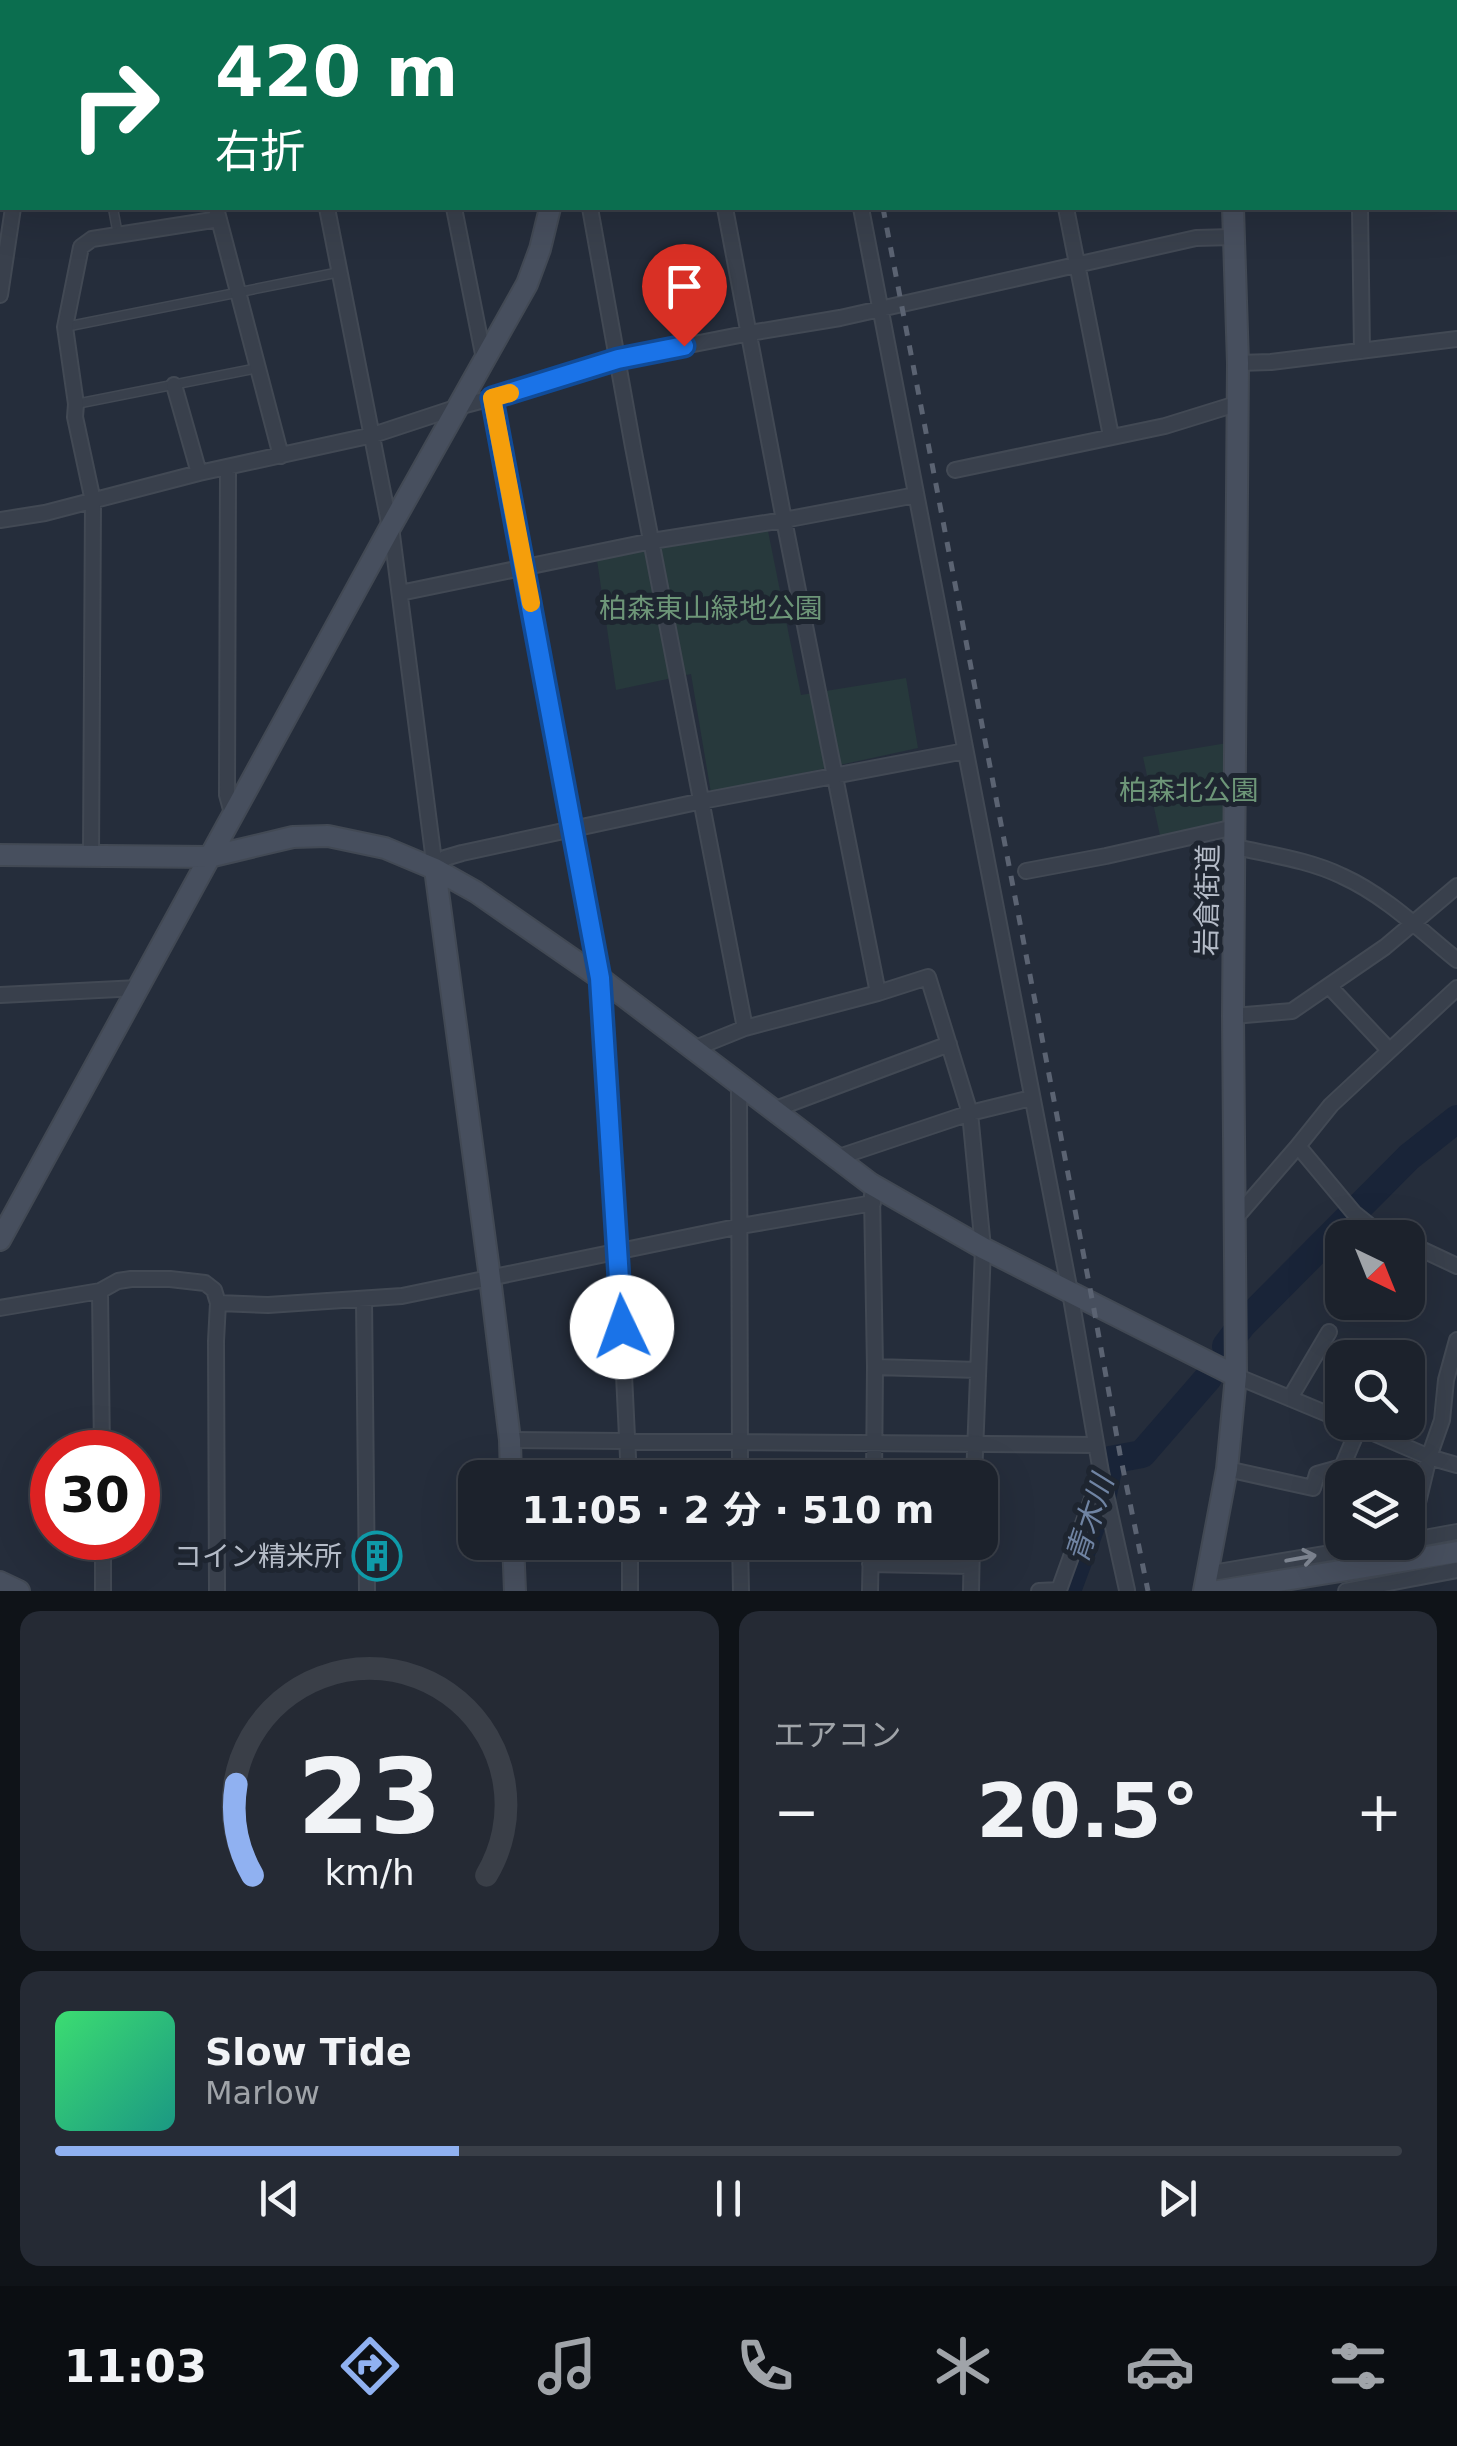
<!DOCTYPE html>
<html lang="ja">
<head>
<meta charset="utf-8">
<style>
	:root { --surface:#1c222c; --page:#252a34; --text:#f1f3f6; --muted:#a0a4a9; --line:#3a3f48; --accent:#90b1f1 }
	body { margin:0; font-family:"DejaVu Sans","Noto Sans JP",sans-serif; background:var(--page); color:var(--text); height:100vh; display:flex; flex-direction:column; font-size:38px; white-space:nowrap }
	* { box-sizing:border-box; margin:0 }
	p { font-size:32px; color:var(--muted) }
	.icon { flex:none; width:55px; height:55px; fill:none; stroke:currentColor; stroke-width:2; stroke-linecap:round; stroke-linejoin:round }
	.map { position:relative; height:1591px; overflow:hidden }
	.details { display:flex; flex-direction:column; gap:20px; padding:20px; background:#0f1318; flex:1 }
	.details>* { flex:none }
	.top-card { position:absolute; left:0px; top:0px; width:1458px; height:210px; box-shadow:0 10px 40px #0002,0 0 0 2px var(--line); background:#0b6e4f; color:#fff; overflow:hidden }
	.needle { width:65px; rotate:137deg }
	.fabs { position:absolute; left:1325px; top:1220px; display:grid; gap:20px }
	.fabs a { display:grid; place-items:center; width:100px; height:100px; border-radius:20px; background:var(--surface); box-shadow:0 10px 40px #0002,0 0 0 2px var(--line); font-size:50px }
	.speed { position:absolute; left:30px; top:1430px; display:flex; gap:20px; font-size:50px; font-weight:700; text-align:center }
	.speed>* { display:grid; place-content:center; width:130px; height:130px; border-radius:50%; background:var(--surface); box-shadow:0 10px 40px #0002,0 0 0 2px var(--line); line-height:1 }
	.speed .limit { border:15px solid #d22; background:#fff; color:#111 }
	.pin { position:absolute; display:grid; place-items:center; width:85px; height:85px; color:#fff; margin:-102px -42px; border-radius:50% 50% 50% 0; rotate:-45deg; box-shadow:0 0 10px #0007 }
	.pin .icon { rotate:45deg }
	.me { position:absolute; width:110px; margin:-55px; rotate:357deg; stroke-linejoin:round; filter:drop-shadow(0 0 8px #0008) }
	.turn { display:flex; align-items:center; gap:35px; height:210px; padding:0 50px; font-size:45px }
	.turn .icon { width:130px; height:130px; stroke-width:2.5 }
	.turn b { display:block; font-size:70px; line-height:85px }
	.big { font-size:75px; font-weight:700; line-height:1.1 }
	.details .widget { flex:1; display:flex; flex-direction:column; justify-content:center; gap:15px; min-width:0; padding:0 35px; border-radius:20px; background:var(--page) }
	.details .dial { align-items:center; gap:0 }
	.dial svg { height:260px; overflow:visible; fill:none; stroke:var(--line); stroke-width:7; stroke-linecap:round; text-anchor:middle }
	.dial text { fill:var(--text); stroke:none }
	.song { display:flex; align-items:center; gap:30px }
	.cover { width:120px; height:120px; border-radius:15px; background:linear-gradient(135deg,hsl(140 70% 55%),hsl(170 70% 35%)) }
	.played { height:10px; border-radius:5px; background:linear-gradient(90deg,var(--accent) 30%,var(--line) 30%) }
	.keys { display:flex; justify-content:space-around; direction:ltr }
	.heat { display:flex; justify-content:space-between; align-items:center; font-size:55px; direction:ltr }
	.details .tiles { flex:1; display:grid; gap:20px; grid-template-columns:1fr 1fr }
	.widget:last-child { grid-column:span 2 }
	.trip { position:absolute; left:458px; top:1460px; width:540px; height:100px; border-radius:20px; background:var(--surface); box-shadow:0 10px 40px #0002,0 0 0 2px var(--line); font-weight:700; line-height:100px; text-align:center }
	.dock { display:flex; height:160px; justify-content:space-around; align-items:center; background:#0b0e12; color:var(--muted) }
	.dock .icon { width:70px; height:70px }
	.dock .selected { color:var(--accent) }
	.dock b { font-size:45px; color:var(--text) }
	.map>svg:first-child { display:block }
	.green { fill:#27393c }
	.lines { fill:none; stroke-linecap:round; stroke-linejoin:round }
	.river { stroke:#192438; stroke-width:28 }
	.lane-casing { stroke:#424954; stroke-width:11 }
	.street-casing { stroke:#424954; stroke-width:18 }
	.secondary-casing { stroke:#424954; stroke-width:24 }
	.lane { stroke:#39404c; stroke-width:8 }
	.street { stroke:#39404c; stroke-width:14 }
	.secondary { stroke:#474f5e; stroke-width:20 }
	.rail { stroke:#5b6372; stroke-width:5; stroke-dasharray:10 10; stroke-linecap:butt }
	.oneway { stroke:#7d8490 }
	.route-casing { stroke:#114b97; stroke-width:25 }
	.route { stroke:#1a73e8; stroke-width:18 }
	.slow { stroke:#f59e0b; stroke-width:18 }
	.labels { text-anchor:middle; stroke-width:10; stroke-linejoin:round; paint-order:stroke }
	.park-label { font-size:28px; fill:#6d9678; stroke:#1e2530 }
	.street-label { font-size:28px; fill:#b4bbc7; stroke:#1e2530 }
	.poi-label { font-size:28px; fill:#b4bbc7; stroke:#1e2530; text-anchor:end }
	.water-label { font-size:30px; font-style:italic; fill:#7084a3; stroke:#1e2530 }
</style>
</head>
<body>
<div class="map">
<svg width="1457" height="1591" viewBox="0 0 1457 1591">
	<rect width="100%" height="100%" fill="#252d3b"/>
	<path class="green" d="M767,526L801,695L906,678L918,748L711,793L691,674L616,690L597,560Z
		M1227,743L1228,823L1161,840L1143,757Z"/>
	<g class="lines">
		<path class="river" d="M1226,1346L1242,1325L1409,1157L1457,1119
			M1067,1591L1103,1494L1110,1460L1142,1454L1208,1378"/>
		<g class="lane-casing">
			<path id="lane" d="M113,208L118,235
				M65,327L340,272
				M76,404L258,368
				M574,829L599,972"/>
		</g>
		<g class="street-casing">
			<path id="street" d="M149,0L150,2
				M285,0L286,2
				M413,0L414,2
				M685,0V2
				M821,0V2
				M1035,0V2
				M1332,0V2
				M38,2V0
				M232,2L234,0
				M440,2L456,0
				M1345,2L1361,0
				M216,208L281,456
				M327,208L390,528
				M454,208L484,359
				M590,208L633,447L745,1028
				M861,208L1070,1292L1101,1472L1127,1590
				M1066,208L1111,436
				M1360,208L1362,351
				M0,295L13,208
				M1238,363L1271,362L1457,339
				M174,385L199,473
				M492,398L574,829
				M228,468L227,795L233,817
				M955,470L1165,426L1236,404
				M0,520L45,513L199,473L373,435L458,407L529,388L618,359L750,333L840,318L1196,238L1232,237
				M391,527L435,869
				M400,593L652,541L784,520L916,495
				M1236,847C1271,855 1309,860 1342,876C1386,896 1420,930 1457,960
				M91,856L93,501L75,417L76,404L65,327L81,247L92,239L219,219
				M435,869L445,858L462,853L702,801L965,751
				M1026,871L1106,856L1235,827
				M600,978L618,1251L629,1478
				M1329,986L1389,1050
				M878,993L928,977L970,1113L983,1248L974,1478
				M0,995L138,988
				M1233,1016L1292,1011L1385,947L1457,886
				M693,1049L745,1028L878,993L784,520L725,208
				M739,1085L740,1478
				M773,1110L949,1044
				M1298,1146L1331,1105L1457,988
				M836,1158L970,1113L1031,1098
				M872,1195L875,1367L874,1478
				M1233,1221L1298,1146L1354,1213L1374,1229L1394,1238
				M1408,1243L1457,1266
				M100,1291L102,1452
				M364,1299L367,1591
				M218,1303L268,1305L402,1296L741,1226L873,1203
				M0,1308L100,1291L118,1281L131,1279H170L205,1283L214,1290L218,1303L216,1341L217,1591
				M875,1367L978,1370
				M1236,1376L1342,1420
				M1290,1398L1329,1332
				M1348,1422L1429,1457L1457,1465
				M510,1440L1096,1445
				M1227,1469L1313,1488L1317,1474L1342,1467L1359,1427
				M103,1538V1591
				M1409,1540L1429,1457L1442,1420L1446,1380L1457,1340
				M1408,1541L1457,1532
				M630,1542V1591
				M740,1542L741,1591
				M870,1564L971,1566
				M1206,1574L1396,1542
				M870,1591L871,1542
				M971,1591L972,1542
				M1039,1591L1059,1590L1101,1474
				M1346,1591L1457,1570"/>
		</g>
		<g class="secondary-casing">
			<path id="secondary" d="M1237,0V2
				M577,2V0
				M0,855L209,857L293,837L328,836L385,848L435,869L476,892L600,978L871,1184L983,1248L1236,1376
				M435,869L490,1278L510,1440L511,1478
				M0,1240L391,526L527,284L540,249L550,208
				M513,1542L515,1591
				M0,1582L19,1591
				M1204,1591L1227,1469L1236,1376L1233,1016L1238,363L1233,208
				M1217,1591L1457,1552"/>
		</g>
		<use href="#lane" class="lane"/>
		<use href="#street" class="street"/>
		<use href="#secondary" class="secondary"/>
		<path class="rail" d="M843,0V2
			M883,208L1093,1304L1120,1454L1148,1591"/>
	</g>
	<defs><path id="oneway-shaft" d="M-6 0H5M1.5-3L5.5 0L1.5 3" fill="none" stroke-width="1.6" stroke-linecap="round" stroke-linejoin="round" transform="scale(2.5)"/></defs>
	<use class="oneway" href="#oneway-shaft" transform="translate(1301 1558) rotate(-10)"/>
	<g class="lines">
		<g class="route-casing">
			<path id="route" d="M622,1327L600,978L492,398L618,359L684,346"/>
		</g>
		<use href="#route" class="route"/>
		<path class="slow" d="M510,393L492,398L531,603"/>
	</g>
	<defs>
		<g id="building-ring" transform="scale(2.5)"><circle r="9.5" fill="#1e2530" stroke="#0f9aa8" stroke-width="1.5"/><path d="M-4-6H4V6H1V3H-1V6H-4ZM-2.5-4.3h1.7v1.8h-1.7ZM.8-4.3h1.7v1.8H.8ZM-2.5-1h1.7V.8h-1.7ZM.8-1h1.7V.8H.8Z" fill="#0f9aa8"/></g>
	</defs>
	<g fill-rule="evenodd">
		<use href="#building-ring" x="377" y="1556"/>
	</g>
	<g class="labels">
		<g class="park-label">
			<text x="711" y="618">柏森東山緑地公園</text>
			<text x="1189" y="800">柏森北公園</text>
		</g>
		<g class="street-label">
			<text transform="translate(1207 900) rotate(-89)" y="10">岩倉街道</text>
		</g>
		<g class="poi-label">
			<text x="342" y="1566">コイン精米所</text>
		</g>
		<g class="water-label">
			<text transform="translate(1090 1519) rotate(-72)" y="10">青木川</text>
		</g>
	</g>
</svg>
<div class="fabs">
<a><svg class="needle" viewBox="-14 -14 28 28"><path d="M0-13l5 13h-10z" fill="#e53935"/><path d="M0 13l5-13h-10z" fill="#a0a4a9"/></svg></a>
<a><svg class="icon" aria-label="search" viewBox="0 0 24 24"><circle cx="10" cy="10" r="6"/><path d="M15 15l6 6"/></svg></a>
<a><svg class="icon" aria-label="layers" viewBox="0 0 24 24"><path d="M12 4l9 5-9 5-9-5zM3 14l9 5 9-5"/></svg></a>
</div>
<div class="speed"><div class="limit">30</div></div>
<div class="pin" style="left:684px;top:346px;background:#d93025"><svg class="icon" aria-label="arrive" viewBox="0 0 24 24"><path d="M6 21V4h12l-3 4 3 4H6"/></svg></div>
<svg class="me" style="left:622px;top:1327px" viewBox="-20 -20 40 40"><circle r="19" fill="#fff"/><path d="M0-13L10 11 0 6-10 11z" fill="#1a73e8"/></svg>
<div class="trip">11:05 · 2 分 · 510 m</div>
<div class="top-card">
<div class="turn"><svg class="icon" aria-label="right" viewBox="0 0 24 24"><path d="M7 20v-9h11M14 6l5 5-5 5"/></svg><div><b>420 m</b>右折</div></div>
</div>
</div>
<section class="details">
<div class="tiles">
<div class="widget dial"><svg viewBox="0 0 100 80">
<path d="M14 69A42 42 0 1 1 86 69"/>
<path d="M14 69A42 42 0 0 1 9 41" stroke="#90b1f1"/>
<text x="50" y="56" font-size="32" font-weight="700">23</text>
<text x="50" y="72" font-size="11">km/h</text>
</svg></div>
<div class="widget"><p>エアコン</p>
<div class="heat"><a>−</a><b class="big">20.5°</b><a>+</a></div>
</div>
<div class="widget">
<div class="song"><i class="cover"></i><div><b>Slow Tide</b><p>Marlow</p></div></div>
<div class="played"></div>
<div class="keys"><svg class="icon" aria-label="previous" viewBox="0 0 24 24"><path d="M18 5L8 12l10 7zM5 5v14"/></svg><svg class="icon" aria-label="pause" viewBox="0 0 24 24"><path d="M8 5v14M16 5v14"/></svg><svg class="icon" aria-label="next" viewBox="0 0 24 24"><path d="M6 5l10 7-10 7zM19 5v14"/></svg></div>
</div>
</div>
</section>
<nav class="dock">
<b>11:03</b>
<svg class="icon selected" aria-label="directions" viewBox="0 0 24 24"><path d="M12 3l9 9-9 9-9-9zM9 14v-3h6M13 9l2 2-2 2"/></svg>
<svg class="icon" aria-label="music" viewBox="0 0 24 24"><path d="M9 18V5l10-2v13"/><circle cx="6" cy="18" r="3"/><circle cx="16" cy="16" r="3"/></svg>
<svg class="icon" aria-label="phone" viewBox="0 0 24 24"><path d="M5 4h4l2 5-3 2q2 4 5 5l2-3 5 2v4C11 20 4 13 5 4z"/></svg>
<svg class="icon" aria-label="climate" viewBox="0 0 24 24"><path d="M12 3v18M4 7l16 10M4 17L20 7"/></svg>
<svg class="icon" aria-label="car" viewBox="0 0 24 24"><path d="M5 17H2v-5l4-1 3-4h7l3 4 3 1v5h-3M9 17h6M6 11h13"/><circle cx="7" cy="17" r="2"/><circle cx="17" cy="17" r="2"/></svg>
<svg class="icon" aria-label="filters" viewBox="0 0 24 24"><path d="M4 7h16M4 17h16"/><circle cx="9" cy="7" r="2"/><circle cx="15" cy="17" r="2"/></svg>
</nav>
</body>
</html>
